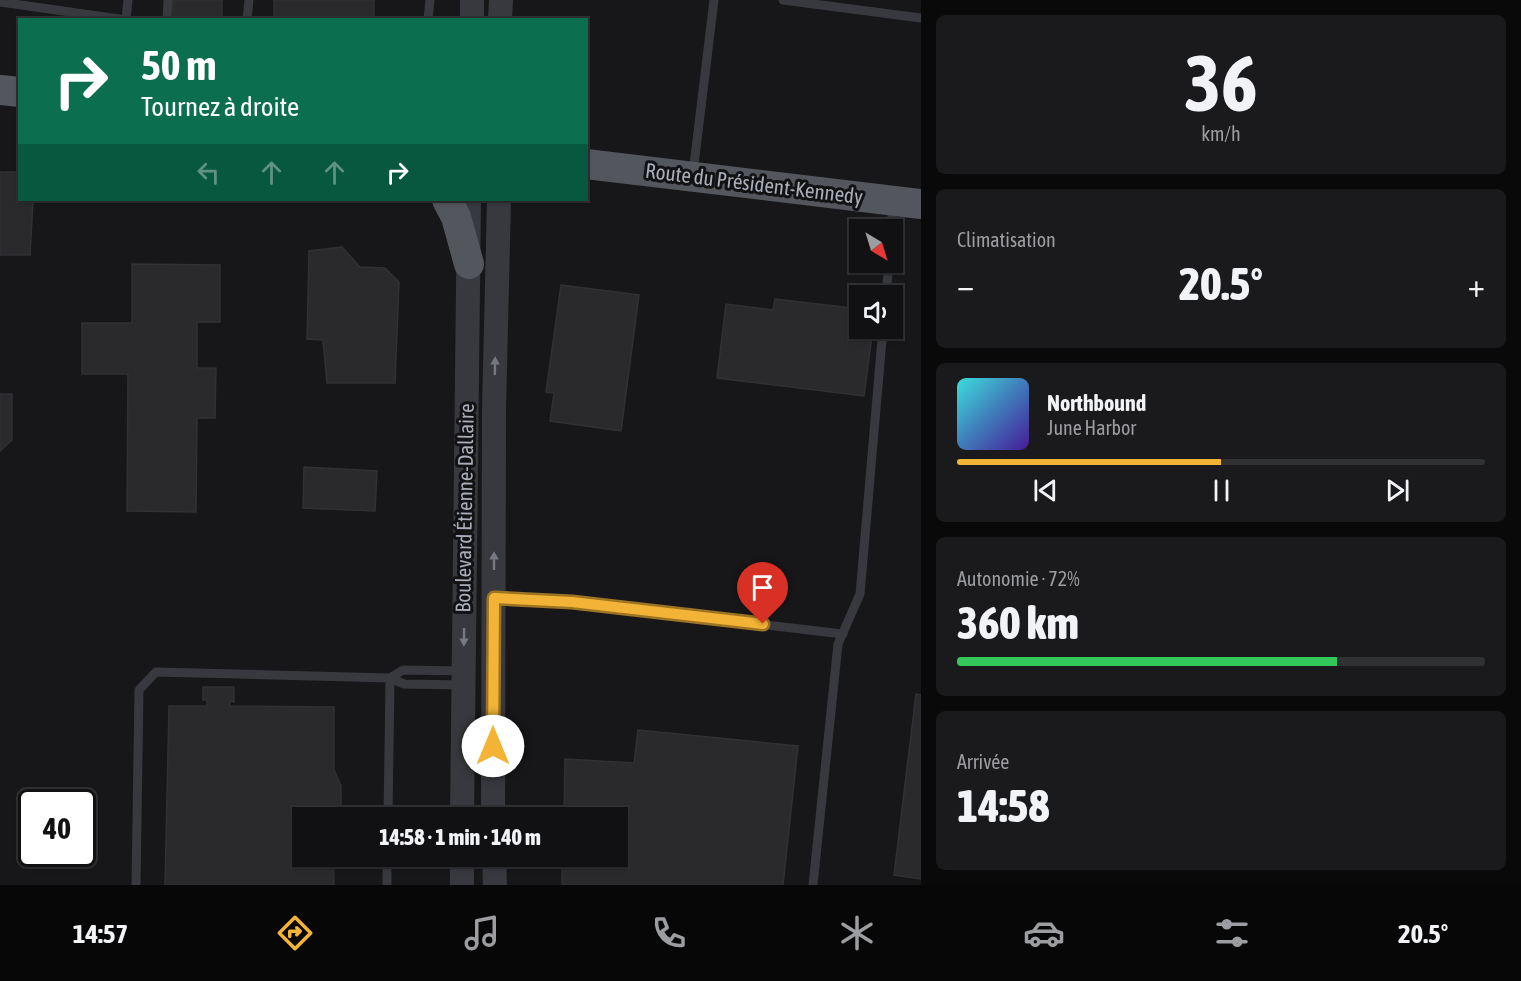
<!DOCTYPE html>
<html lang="fr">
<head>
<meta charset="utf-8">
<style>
	:root { --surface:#111113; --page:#1a1a1c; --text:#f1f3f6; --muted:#9c9da0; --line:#303133; --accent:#f2b336 }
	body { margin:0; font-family:"Asap Condensed",sans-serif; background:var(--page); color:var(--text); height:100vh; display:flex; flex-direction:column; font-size:22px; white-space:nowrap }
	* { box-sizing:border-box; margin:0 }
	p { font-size:20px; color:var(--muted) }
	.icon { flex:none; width:33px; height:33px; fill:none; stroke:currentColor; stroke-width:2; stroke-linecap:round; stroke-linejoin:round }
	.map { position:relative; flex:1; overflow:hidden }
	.sheet { display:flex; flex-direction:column; gap:15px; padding:15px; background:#09090a; width:600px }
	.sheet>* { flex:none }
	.top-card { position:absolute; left:18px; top:18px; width:570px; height:183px; border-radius:0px; box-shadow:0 2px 4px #0004,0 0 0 2px var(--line); background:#0b6e4f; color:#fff; overflow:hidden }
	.needle { width:39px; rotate:142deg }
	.controls { position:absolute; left:849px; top:219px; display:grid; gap:12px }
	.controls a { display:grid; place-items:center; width:54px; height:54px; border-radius:0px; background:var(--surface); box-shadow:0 2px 4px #0004,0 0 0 2px var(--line); font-size:30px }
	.speed { position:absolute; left:18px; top:789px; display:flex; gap:12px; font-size:30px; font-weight:700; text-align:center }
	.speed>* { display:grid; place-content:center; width:78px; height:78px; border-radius:50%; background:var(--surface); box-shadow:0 2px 4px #0004,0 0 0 2px var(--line); line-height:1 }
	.speed .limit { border:3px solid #111; border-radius:9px; background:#fff; color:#111 }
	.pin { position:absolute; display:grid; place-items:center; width:51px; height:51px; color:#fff; margin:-62px -26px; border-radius:50% 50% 50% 0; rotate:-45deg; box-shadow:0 0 6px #0007 }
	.pin .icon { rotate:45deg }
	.me { position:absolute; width:66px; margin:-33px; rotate:0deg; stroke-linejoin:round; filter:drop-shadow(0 0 4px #0008) }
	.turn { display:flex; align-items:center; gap:21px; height:126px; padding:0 24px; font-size:27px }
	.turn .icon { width:78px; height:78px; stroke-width:2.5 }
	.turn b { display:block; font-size:42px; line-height:51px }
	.lanes { display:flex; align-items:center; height:57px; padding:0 24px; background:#0003; justify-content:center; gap:30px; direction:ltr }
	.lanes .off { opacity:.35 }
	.big { font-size:45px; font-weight:800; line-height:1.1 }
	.sheet .tile { flex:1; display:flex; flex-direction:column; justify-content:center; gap:9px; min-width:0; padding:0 21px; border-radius:9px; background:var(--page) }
	.sheet .dial { align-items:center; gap:0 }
	.dial b { font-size:78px; line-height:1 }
	.song { display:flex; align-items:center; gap:18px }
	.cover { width:72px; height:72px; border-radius:9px; background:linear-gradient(135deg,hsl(180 70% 55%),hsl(260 70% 35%)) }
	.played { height:6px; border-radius:3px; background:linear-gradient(90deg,var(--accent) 50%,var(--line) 50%) }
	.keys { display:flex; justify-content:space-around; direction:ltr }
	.heat { display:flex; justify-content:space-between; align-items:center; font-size:33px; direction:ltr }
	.charge { height:9px; border-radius:4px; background:linear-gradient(90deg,#34c759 72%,var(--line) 0) }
	.trip { position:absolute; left:292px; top:807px; width:336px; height:60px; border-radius:0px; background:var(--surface); box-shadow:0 2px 4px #0004,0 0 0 2px var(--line); font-weight:800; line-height:60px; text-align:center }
	.dock { display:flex; height:96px; justify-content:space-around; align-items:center; background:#070708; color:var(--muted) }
	.dock .icon { width:42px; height:42px }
	.dock .current { color:var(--accent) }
	.dock b { font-size:27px; color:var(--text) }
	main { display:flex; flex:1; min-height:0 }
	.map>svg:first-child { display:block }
	.building { fill:#2a2a2d; stroke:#313135; stroke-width:1.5 }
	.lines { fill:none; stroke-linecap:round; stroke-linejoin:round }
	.service { stroke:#38393e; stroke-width:9 }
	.tertiary { stroke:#38393e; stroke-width:24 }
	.primary { stroke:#54565d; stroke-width:30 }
	.oneway { fill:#767982 }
	.route-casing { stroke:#9d7423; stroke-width:15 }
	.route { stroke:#f2b336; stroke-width:10 }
	.labels { text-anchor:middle; stroke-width:6; stroke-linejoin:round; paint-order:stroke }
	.street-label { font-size:21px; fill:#a9aeb9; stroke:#121214 }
</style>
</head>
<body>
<main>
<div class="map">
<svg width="921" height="885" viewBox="0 0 921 885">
	<rect width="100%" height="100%" fill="#171719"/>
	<path class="building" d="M173,0H222V20H173Z
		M274,0H374V20H274Z
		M0,172H20V200H33L30,255H0Z
		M342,247L360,267L385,268L399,282L395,383H327L323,340L307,339L309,251Z
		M132,264L220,265V322H197V368H216L215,418H197L196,512L127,511L128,374H82V323H132Z
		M561,285L639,295L621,431L550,421L554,393L546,392Z
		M775,299L860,309V328H873L864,396L717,378L726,304L773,310Z
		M0,394H12V440L0,451Z
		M304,467L377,471L375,511L303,508Z
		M203,687H234V702L230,701V706L334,707V770L341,786V815L340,818H303V856H333L334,885H165L169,706H207V700H203Z
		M916,694L921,695V879L894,875Z
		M638,730L798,746L783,885H562V856H618V818H564L565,759L634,763Z"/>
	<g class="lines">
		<path class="service" d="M783,0L921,18
			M0,2L126,20
			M126,19L128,0
			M167,20L168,0
			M247,20L249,0
			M428,20L430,0
			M693,173L714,0
			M891,230L893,205
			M886,296L889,262
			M493,598L572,602L843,634
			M390,678L403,670L464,671
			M388,818L390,678
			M136,885L139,690L156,672L390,678L404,684L464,685
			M387,885V856
			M813,885L838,644L860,594L883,328"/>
		<path class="tertiary" d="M472,20V0
			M500,20L501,0
			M462,818L469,200
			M493,818L494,410L499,200
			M494,856L495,885
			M462,885V856"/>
		<path class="primary" d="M0,90L20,92
			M586,164L921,204
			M447,200L456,217L469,264"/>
	</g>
	<defs><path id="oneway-solid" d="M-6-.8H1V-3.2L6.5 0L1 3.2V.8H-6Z" transform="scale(1.5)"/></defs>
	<g class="oneway">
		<use href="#oneway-solid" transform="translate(495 366) rotate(-89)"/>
		<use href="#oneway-solid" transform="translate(494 561) rotate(-90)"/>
		<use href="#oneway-solid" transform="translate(464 637) rotate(91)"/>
	</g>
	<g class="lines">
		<g class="route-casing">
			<path id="route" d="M493,746L494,598L572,602L763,624"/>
		</g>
		<use href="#route" class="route"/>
	</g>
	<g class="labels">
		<g class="street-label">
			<text transform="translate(754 184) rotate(7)" y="7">Route du Président-Kennedy</text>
			<text transform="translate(465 508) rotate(-89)" y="7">Boulevard Étienne-Dallaire</text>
		</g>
	</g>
</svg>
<div class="controls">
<a><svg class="needle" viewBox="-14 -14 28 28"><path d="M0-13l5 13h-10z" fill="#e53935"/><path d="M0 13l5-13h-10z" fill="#9c9da0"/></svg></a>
<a><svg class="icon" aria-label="sound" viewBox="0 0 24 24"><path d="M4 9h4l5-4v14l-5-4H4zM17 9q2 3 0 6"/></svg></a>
</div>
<div class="speed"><div class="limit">40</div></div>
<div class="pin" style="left:763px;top:624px;background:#d93025"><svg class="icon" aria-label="arrive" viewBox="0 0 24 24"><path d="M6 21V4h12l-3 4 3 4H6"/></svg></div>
<svg class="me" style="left:493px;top:746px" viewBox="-20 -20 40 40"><circle r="19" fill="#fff"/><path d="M0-13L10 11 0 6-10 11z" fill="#f2b336"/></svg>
<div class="trip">14:58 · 1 min · 140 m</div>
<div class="top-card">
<div class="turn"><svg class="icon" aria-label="right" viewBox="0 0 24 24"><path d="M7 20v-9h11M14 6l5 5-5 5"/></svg><div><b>50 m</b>Tournez à droite</div></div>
<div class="lanes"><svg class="icon off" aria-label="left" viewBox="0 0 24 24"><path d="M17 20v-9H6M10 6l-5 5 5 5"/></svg><svg class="icon off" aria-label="ahead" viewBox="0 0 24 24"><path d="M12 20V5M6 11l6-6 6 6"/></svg><svg class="icon off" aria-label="ahead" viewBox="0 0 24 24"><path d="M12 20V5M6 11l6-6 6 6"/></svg><svg class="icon" aria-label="right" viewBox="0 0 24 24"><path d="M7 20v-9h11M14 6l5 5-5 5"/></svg></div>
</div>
</div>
<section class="sheet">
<div class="tile dial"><b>36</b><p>km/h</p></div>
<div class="tile"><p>Climatisation</p>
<div class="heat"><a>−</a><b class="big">20.5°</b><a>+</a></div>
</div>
<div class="tile">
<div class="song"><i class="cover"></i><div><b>Northbound</b><p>June Harbor</p></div></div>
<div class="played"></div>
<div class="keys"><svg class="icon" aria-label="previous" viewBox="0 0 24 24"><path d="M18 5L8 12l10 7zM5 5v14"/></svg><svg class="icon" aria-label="pause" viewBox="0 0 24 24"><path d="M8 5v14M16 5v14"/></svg><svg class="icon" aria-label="next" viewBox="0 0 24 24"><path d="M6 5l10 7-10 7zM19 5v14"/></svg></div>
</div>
<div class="tile"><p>Autonomie · 72%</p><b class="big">360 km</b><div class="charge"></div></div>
<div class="tile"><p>Arrivée</p><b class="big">14:58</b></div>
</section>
</main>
<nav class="dock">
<b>14:57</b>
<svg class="icon current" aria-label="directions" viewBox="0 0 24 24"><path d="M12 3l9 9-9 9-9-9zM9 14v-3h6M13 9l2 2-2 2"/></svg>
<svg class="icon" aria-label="music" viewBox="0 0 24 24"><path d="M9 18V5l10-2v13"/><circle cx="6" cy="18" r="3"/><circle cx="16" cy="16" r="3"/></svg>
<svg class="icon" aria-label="phone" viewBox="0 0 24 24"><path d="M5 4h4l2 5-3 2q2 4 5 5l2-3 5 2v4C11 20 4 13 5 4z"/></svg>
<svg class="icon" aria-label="climate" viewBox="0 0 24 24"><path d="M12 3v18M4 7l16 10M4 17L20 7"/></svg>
<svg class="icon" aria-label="car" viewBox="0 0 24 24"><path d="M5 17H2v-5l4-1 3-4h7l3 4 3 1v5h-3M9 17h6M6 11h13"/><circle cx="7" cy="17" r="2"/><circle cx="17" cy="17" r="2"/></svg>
<svg class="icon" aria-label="filters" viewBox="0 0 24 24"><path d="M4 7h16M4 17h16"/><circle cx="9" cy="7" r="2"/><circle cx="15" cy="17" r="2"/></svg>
<b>20.5°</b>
</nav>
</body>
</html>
